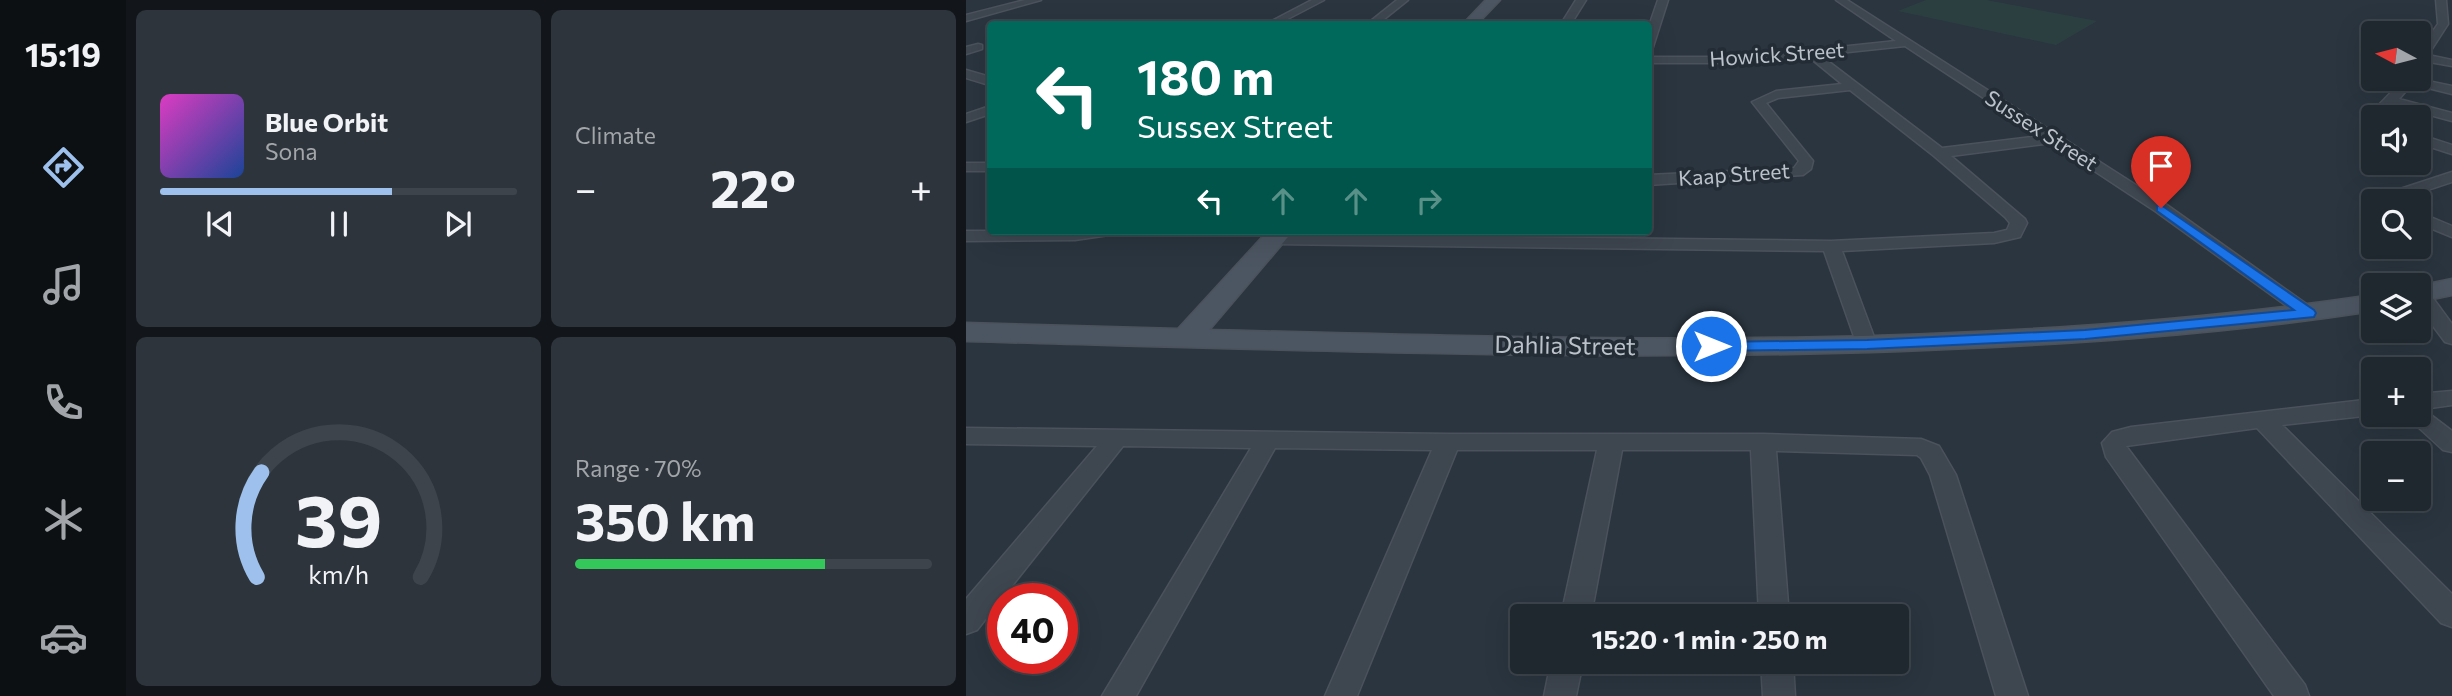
<!DOCTYPE html>
<html lang="en">
<head>
<meta charset="utf-8">
<style>
	:root { --surface:#20282f; --page:#2d343b; --text:#f1f3f6; --muted:#a2a6aa; --line:#3d444b; --accent:#9dc1ec }
	body { margin:0; font-family:Commissioner,sans-serif; background:var(--page); color:var(--text); height:100vh; display:flex; flex-direction:column; font-size:26px; white-space:nowrap }
	* { box-sizing:border-box; margin:0 }
	p { font-size:23px; color:var(--muted) }
	.icon { flex:none; width:38px; height:38px; fill:none; stroke:currentColor; stroke-width:2; stroke-linecap:round; stroke-linejoin:round }
	.map { position:relative; flex:1; overflow:hidden }
	.drawer { display:flex; flex-direction:column; gap:10px; padding:10px; background:#12161a; width:840px }
	.drawer>* { flex:none }
	.banner { position:absolute; left:21px; top:21px; width:665px; height:214px; border-radius:7px; box-shadow:0 7px 28px #0002,0 0 0 2px var(--line); background:#00695c; color:#fff; overflow:hidden }
	.needle { width:46px; rotate:277deg }
	.buttons { position:absolute; left:1395px; top:21px; display:grid; gap:14px }
	.buttons a { display:grid; place-items:center; width:70px; height:70px; border-radius:7px; background:var(--surface); box-shadow:0 7px 28px #0002,0 0 0 2px var(--line); font-size:35px }
	.speed { position:absolute; left:21px; top:583px; display:flex; gap:14px; font-size:35px; font-weight:700; text-align:center }
	.speed>* { display:grid; place-content:center; width:91px; height:91px; border-radius:50%; background:var(--surface); box-shadow:0 7px 28px #0002,0 0 0 2px var(--line); line-height:1 }
	.speed .limit { border:10px solid #d22; background:#fff; color:#111 }
	.pin { position:absolute; display:grid; place-items:center; width:60px; height:60px; color:#fff; margin:-72px -30px; border-radius:50% 50% 50% 0; rotate:-45deg; box-shadow:0 0 7px #0007 }
	.pin .icon { rotate:45deg }
	.me { position:absolute; width:77px; margin:-38px; rotate:90deg; stroke-linejoin:round; filter:drop-shadow(0 0 5px #0008) }
	.turn { display:flex; align-items:center; gap:24px; height:147px; padding:0 35px; font-size:32px }
	.turn .icon { width:91px; height:91px; stroke-width:2.5 }
	.turn b { display:block; font-size:49px; line-height:60px }
	.lanes { display:flex; align-items:center; height:66px; padding:0 35px; background:#0003; justify-content:center; gap:35px; direction:ltr }
	.lanes .off { opacity:.35 }
	.big { font-size:52px; font-weight:700; line-height:1.1 }
	.drawer .card { flex:1; display:flex; flex-direction:column; justify-content:center; gap:10px; min-width:0; padding:0 24px; border-radius:10px; background:var(--page) }
	.drawer .dial { align-items:center; gap:0 }
	.dial svg { height:182px; overflow:visible; fill:none; stroke:var(--line); stroke-width:7; stroke-linecap:round; text-anchor:middle }
	.dial text { fill:var(--text); stroke:none }
	.song { display:flex; align-items:center; gap:21px }
	.cover { width:84px; height:84px; border-radius:10px; background:linear-gradient(135deg,hsl(310 70% 55%),hsl(220 70% 35%)) }
	.played { height:7px; border-radius:4px; background:linear-gradient(90deg,var(--accent) 65%,var(--line) 65%) }
	.keys { display:flex; justify-content:space-around; direction:ltr }
	.heat { display:flex; justify-content:space-between; align-items:center; font-size:38px; direction:ltr }
	.charge { height:10px; border-radius:5px; background:linear-gradient(90deg,#34c759 70%,var(--line) 0) }
	.drawer .tiles { flex:1; display:grid; gap:10px; grid-template-columns:repeat(2,1fr) }
	.trip { position:absolute; left:544px; top:604px; width:399px; height:70px; border-radius:7px; background:var(--surface); box-shadow:0 7px 28px #0002,0 0 0 2px var(--line); font-weight:700; line-height:70px; text-align:center }
	main { display:flex; flex:1; min-height:0 }
	.menu { display:flex; flex-direction:column; width:126px; justify-content:space-around; align-items:center; background:#0d1013; color:var(--muted) }
	.menu .icon { width:49px; height:49px }
	.menu .selected { color:var(--accent) }
	.menu b { font-size:32px; color:var(--text) }
	.map>svg:first-child { display:block }
	.green { fill:#2c3f40 }
	.lines { fill:none; stroke-linecap:round; stroke-linejoin:round }
	.street-casing { stroke:#4b525c; stroke-width:3 }
	.secondary-casing { stroke:#4b525c; stroke-width:3 }
	.street { fill:#3e4650; fill-rule:evenodd }
	.secondary { fill:#4c5662; fill-rule:evenodd }
	.route { fill:#1a73e8; stroke:#114b97; stroke-width:2 }
	.labels { text-anchor:middle; stroke-width:7; stroke-linejoin:round; paint-order:stroke }
	.far-street-label { font-size:21px; fill:#bbc2ca; stroke:#232b35 }
	.street-label { font-size:24px; fill:#bbc2ca; stroke:#232b35 }
</style>
</head>
<body>
<main>
<nav class="menu">
<b>15:19</b>
<svg class="icon selected" aria-label="directions" viewBox="0 0 24 24"><path d="M12 3l9 9-9 9-9-9zM9 14v-3h6M13 9l2 2-2 2"/></svg>
<svg class="icon" aria-label="music" viewBox="0 0 24 24"><path d="M9 18V5l10-2v13"/><circle cx="6" cy="18" r="3"/><circle cx="16" cy="16" r="3"/></svg>
<svg class="icon" aria-label="phone" viewBox="0 0 24 24"><path d="M5 4h4l2 5-3 2q2 4 5 5l2-3 5 2v4C11 20 4 13 5 4z"/></svg>
<svg class="icon" aria-label="climate" viewBox="0 0 24 24"><path d="M12 3v18M4 7l16 10M4 17L20 7"/></svg>
<svg class="icon" aria-label="car" viewBox="0 0 24 24"><path d="M5 17H2v-5l4-1 3-4h7l3 4 3 1v5h-3M9 17h6M6 11h13"/><circle cx="7" cy="17" r="2"/><circle cx="17" cy="17" r="2"/></svg>
</nav>
<section class="drawer">
<div class="tiles">
<div class="card">
<div class="song"><i class="cover"></i><div><b>Blue Orbit</b><p>Sona</p></div></div>
<div class="played"></div>
<div class="keys"><svg class="icon" aria-label="previous" viewBox="0 0 24 24"><path d="M18 5L8 12l10 7zM5 5v14"/></svg><svg class="icon" aria-label="pause" viewBox="0 0 24 24"><path d="M8 5v14M16 5v14"/></svg><svg class="icon" aria-label="next" viewBox="0 0 24 24"><path d="M6 5l10 7-10 7zM19 5v14"/></svg></div>
</div>
<div class="card"><p>Climate</p>
<div class="heat"><a>−</a><b class="big">22°</b><a>+</a></div>
</div>
<div class="card dial"><svg viewBox="0 0 100 80">
<path d="M14 69A42 42 0 1 1 86 69"/>
<path d="M14 69A42 42 0 0 1 16 23" stroke="#9dc1ec"/>
<text x="50" y="56" font-size="32" font-weight="700">39</text>
<text x="50" y="72" font-size="11">km/h</text>
</svg></div>
<div class="card"><p>Range · 70%</p><b class="big">350 km</b><div class="charge"></div></div>
</div>
</section>
<div class="map">
<svg width="1486" height="696" viewBox="0 0 1486 696">
	<rect width="100%" height="100%" fill="#2a353f"/>
	<path class="green" d="M960,0H1020L1131,21L1090,45L932,11Z"/>
	<g class="lines">
		<g class="street-casing">
			<path id="street" d="M59,0H75L0,21V15Z
				M346,0H358L312,24H300Z
				M431,0H442L412,24H401Z
				M610,0H620L605,24H595Z
				M692,0H702L687,47L682,50V29Z
				M870,0H881L1201,205L1353,313L1350,317H1336L1189,211L1086,143L985,156L1059,219L1061,223L1054,237L1028,243L876,251L911,345L908,349H894L891,345L858,251L308,244L299,239L308,234L865,241L1028,233L1041,230L1044,223L1039,217L968,156L884,90L812,98L800,103L847,161L845,169L837,175L682,185V175L828,168L833,161L786,102L810,91L876,84L843,57L779,63H682V57H779L930,41ZM939,46L1075,136L976,148L854,55Z
				M1470,0H1480L1482,24L1462,55L1486,60V66L1458,61L1452,64V52L1472,24Z
				M12,44L16,45V49L0,54V47Z
				M0,70L24,77V82L20,84L0,78Z
				M1438,79H1452L1486,86V94L1446,84L1433,99L1486,113V121L1427,105L1416,117L1404,120V114Z
				M24,106V114L0,122V114Z
				M1452,134L1486,145V154L1452,143Z
				M0,163H24V171H0Z
				M1486,172V182L1437,198L1436,201H1420L1419,198L1425,192Z
				M1452,212L1486,226V237L1452,223Z
				M0,231H146L143,235L109,240L0,241Z
				M1452,289L1461,290L1486,324V344L1479,342L1452,306Z
				M1486,391V405L1457,409L1486,431V452L1477,450L1439,415H1452V394Z
				M1407,399V415L1316,425L1486,594V627L1475,623L1291,428L1160,446L1339,685L1343,696H1308L1140,457L1136,443L1146,432L1165,427Z
				M0,428L482,434H797L955,439L973,446L990,475L1062,696H1030L964,475L955,458L951,455L810,451L823,616H793L785,450H656L625,616H595L631,450H491L391,696H359L466,450L309,448L170,696H136L285,448L157,446L11,630L0,634V599L131,446L0,444Z
				M585,662H617L610,696H578Z
				M795,662H827L829,696H797Z"/>
		</g>
		<g class="secondary-casing">
			<path id="secondary" d="M520,0H534L511,24H497Z
				M302,231H327L243,330C630,340 1023,352 1407,295V311C1250,335 1093,345 935,351C623,362 311,349 0,341V323L212,329Z
				M1486,279V295L1452,302V286Z"/>
		</g>
		<use href="#street" class="street"/>
		<use href="#secondary" class="secondary"/>
	</g>
	<path class="route" d="M1195,205L1348,310L1350,313L1348,317L1119,339L901,349L745,351L737,346L745,342L901,340L1119,330L1328,310L1191,211V206Z"/>
	<g class="labels">
		<g class="far-street-label">
			<text transform="translate(811 55) rotate(-4)" y="7">Howick Street</text>
			<text transform="translate(1075 131) rotate(33)" y="7">Sussex Street</text>
			<text transform="translate(768 175) rotate(-4)" y="7">Kaap Street</text>
		</g>
		<g class="street-label">
			<text transform="translate(599 346) rotate(1)" y="8">Dahlia Street</text>
		</g>
	</g>
</svg>
<div class="buttons">
<a><svg class="needle" viewBox="-14 -14 28 28"><path d="M0-13l5 13h-10z" fill="#e53935"/><path d="M0 13l5-13h-10z" fill="#a2a6aa"/></svg></a>
<a><svg class="icon" aria-label="sound" viewBox="0 0 24 24"><path d="M4 9h4l5-4v14l-5-4H4zM17 9q2 3 0 6"/></svg></a>
<a><svg class="icon" aria-label="search" viewBox="0 0 24 24"><circle cx="10" cy="10" r="6"/><path d="M15 15l6 6"/></svg></a>
<a><svg class="icon" aria-label="layers" viewBox="0 0 24 24"><path d="M12 4l9 5-9 5-9-5zM3 14l9 5 9-5"/></svg></a>
<a>+</a>
<a>−</a>
</div>
<div class="speed"><div class="limit">40</div></div>
<div class="pin" style="left:1195px;top:208px;background:#d93025"><svg class="icon" aria-label="arrive" viewBox="0 0 24 24"><path d="M6 21V4h12l-3 4 3 4H6"/></svg></div>
<svg class="me" style="left:745px;top:346px" viewBox="-20 -20 40 40"><circle r="17" fill="#1a73e8" stroke="#fff" stroke-width="3"/><path d="M0-11L8 9 0 5-8 9z" fill="#fff"/></svg>
<div class="trip">15:20 · 1 min · 250 m</div>
<div class="banner">
<div class="turn"><svg class="icon" aria-label="left" viewBox="0 0 24 24"><path d="M17 20v-9H6M10 6l-5 5 5 5"/></svg><div><b>180 m</b>Sussex Street</div></div>
<div class="lanes"><svg class="icon" aria-label="left" viewBox="0 0 24 24"><path d="M17 20v-9H6M10 6l-5 5 5 5"/></svg><svg class="icon off" aria-label="ahead" viewBox="0 0 24 24"><path d="M12 20V5M6 11l6-6 6 6"/></svg><svg class="icon off" aria-label="ahead" viewBox="0 0 24 24"><path d="M12 20V5M6 11l6-6 6 6"/></svg><svg class="icon off" aria-label="right" viewBox="0 0 24 24"><path d="M7 20v-9h11M14 6l5 5-5 5"/></svg></div>
</div>
</div>
</main>
</body>
</html>
